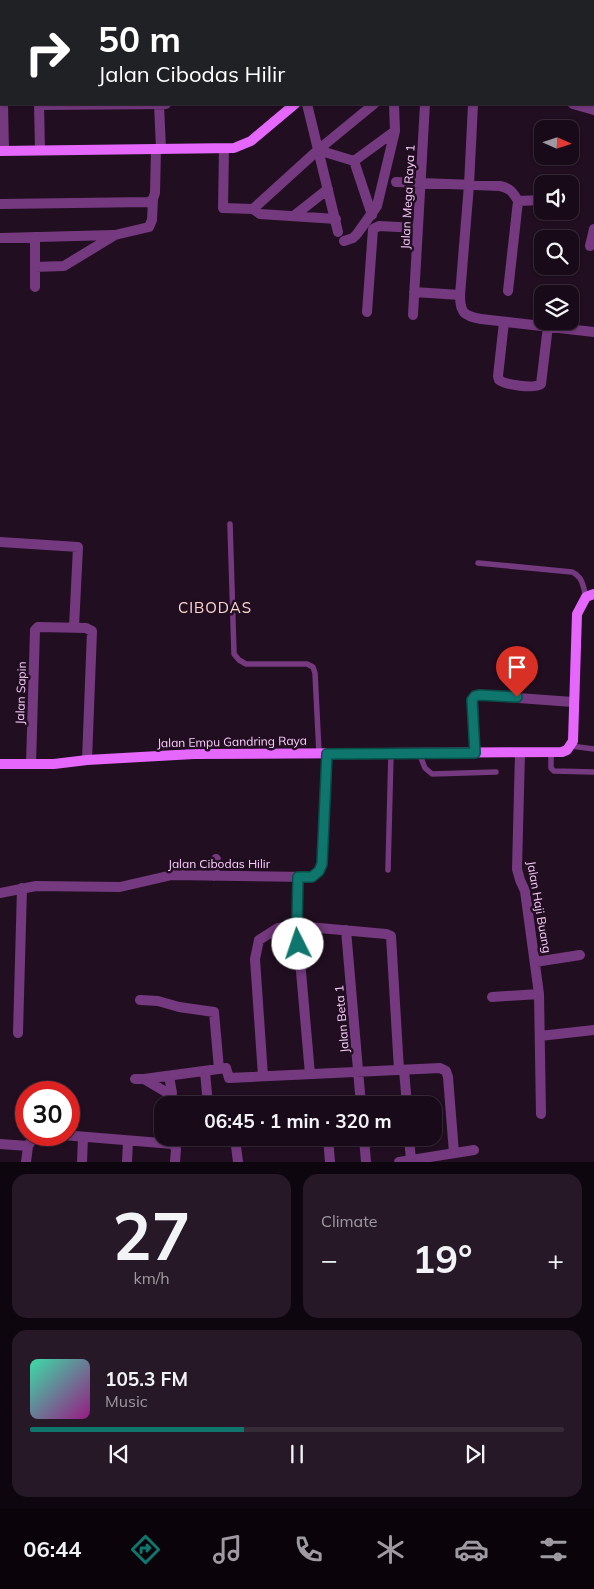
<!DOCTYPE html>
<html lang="en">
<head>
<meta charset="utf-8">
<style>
	:root { --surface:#190a19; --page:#261826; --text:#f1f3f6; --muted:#9f9aa2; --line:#372b38; --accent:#0f766e }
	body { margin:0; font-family:Mulish,sans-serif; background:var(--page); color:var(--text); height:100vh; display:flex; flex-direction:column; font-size:19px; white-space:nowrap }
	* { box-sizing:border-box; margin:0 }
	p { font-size:16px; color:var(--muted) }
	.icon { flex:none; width:28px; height:28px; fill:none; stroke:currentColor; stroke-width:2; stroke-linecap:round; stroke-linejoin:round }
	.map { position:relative; height:1162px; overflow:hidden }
	.drawer { display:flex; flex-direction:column; gap:12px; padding:12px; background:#0e060e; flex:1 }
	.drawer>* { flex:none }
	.top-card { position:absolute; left:0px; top:0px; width:595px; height:105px; box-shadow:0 1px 4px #0004,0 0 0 1px var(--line); background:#202124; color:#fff; overflow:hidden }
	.needle { width:32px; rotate:93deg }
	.tools { position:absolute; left:534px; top:120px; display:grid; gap:10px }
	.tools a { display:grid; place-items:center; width:45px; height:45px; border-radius:10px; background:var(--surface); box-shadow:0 1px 4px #0004,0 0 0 1px var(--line); font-size:25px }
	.speed { position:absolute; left:15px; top:1081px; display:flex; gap:10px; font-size:25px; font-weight:700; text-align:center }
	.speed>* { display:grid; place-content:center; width:65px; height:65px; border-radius:50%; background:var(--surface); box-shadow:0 1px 4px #0004,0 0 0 1px var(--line); line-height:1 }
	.speed .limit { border:8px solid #d22; background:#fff; color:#111 }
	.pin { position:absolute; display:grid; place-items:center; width:42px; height:42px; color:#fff; margin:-51px -21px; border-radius:50% 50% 50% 0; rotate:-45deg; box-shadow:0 0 5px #0007 }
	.pin .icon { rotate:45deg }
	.me { position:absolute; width:55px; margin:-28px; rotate:356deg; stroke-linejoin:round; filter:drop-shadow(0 0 4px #0008) }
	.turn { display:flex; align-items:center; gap:18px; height:105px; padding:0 15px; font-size:22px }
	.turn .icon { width:65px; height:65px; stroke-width:2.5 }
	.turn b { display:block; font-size:35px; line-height:42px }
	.big { font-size:38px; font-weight:700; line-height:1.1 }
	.drawer .tile { flex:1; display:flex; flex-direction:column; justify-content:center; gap:8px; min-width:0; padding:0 18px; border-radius:15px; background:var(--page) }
	.drawer .dial { align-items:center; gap:0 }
	.dial b { font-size:65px; line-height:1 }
	.song { display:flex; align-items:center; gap:15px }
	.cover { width:60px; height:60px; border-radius:8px; background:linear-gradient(135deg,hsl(160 70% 55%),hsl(310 70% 35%)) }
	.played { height:5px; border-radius:2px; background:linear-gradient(90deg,var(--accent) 40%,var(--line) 40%) }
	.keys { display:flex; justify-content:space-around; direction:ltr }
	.heat { display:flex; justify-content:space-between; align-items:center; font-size:28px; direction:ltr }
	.drawer .tiles { flex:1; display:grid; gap:12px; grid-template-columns:1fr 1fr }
	.tile:last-child { grid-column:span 2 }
	.trip { position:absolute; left:154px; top:1096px; width:288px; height:50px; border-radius:15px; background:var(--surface); box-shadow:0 1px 4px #0004,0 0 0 1px var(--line); font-weight:700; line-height:50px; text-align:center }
	.tabs { display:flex; height:80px; justify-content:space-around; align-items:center; background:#0a040a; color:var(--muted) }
	.tabs .icon { width:35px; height:35px }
	.tabs .selected { color:var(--accent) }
	.tabs b { font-size:22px; color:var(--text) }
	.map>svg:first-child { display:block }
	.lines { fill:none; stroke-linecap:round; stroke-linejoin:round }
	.lane { stroke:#75397f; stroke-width:5.5 }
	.street { stroke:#75397f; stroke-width:10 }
	.secondary { stroke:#e567fc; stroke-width:10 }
	.route-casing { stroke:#0a4d48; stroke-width:12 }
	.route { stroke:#0f766e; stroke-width:9 }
	.labels { text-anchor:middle; stroke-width:5; stroke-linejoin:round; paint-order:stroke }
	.street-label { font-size:12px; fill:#fbcefe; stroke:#210e21 }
	.quarter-label { font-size:15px; letter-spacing:1px; fill:#fed9d0; stroke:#210e21 }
</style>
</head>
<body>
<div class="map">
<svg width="594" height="1162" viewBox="0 0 594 1162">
	<rect width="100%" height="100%" fill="#210e21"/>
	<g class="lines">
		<path class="lane" d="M230,524L234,654L239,660L246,664H307L313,667L315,673L319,753
			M478,563L572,572C583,577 583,586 586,597
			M571,746L594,749
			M419,753L425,768L432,774L496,772
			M551,753V768L554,771L594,772
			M388,870L391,753"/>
		<path class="street" d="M1,0V7
			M66,0V1
			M188,0V1
			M3,104L4,150
			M39,104L40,150
			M159,104L161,149
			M307,104L338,232
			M473,104L469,185L460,295C460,313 464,316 481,319L594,332
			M573,104L594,110
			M39,105L166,104
			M224,149L223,208L253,209L318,150L374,104
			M318,150L354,161
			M396,182L500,186C510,188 513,192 518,201L508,291
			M518,201L542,200
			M0,204L149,202L153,199L155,193L156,149
			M253,209L260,214L336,219
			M295,215L328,189
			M372,215L354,161L395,131
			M0,238L114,235
			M344,241L353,238L357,234L377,206L395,131L394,104
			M590,246L594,229
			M35,267L64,266L115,235L149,227L152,220L153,199
			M35,287V237
			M414,292L460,295
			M367,312L373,229L379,226L418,228
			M413,315L425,104
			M504,322L498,376L499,380C506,385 534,389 541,384L548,326
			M0,542L78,547L74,627
			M475,753L473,700L475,696L479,695L573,702
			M520,753L517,869L520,880L525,891L539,994L541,1114
			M31,764L35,630L38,627L86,628L92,631L87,760
			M214,876L216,859
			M298,877L297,926L310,1074
			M0,893L36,886L120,887L172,875L312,877L319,871L322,864L327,754
			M346,930L361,1105
			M535,962L580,955
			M492,997L539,994
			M140,1000L158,1001L179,1007L214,1012L219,1069
			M18,1033L22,888
			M540,1036L594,1030
			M404,1070L407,1105
			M205,1072L208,1105
			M263,1076L255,959L259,940L278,928L297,926L386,934L391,936L399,1070
			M135,1079H144L226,1068L229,1078L440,1068L446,1071L448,1077L454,1153
			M144,1079L171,1095L172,1093L169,1076
			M63,1135L173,1144L176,1149L175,1162
			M235,1138L238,1162
			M328,1138L330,1162
			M364,1138L366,1162
			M409,1138L411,1160
			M0,1144L28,1146
			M26,1162L28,1146L35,1135
			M82,1162L83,1137
			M127,1162L128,1141
			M399,1162L474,1150"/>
		<path class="secondary" d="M478,0L482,1
			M417,1L418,0
			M0,151L234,148L251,141L295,104
			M0,764H54L87,760L194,754L562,752L567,750L573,741L577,614L586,597L594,594"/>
	</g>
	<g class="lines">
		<g class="route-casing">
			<path id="route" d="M298,944L297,926L298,877H312L319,871L322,864L327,754L475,753L472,700L475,696L479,695L517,697"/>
		</g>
		<use href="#route" class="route"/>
	</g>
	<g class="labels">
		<g class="street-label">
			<text transform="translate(408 197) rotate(-87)" y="4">Jalan Mega Raya 1</text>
			<text transform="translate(21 693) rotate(-88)" y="4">Jalan Sapin</text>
			<text transform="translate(232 742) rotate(-1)" y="4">Jalan Empu Gandring Raya</text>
			<text x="219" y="868">Jalan Cibodas Hilir</text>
			<text transform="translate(539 907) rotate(80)" y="4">Jalan Haji Buang</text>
			<text transform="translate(342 1019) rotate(-95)" y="4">Jalan Beta 1</text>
		</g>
		<g class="quarter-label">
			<text x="215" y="613">CIBODAS</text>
		</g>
	</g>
</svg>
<div class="tools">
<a><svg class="needle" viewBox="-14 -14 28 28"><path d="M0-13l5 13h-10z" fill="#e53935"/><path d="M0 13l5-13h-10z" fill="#9f9aa2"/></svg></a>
<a><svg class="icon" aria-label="sound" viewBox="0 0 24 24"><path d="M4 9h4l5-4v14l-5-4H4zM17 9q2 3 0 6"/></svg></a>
<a><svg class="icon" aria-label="search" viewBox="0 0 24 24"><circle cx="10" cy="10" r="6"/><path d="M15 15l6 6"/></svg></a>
<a><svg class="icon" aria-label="layers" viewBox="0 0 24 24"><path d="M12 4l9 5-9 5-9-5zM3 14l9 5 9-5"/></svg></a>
</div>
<div class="speed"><div class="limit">30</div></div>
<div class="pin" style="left:517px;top:697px;background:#d93025"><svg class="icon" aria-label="arrive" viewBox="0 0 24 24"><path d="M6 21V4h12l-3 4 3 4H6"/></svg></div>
<svg class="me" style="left:298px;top:944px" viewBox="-20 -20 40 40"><circle r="19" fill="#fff"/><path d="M0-13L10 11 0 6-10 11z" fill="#0f766e"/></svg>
<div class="trip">06:45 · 1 min · 320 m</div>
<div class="top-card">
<div class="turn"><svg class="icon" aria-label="right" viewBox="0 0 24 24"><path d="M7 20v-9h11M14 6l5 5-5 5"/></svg><div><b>50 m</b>Jalan Cibodas Hilir</div></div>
</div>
</div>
<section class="drawer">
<div class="tiles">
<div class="tile dial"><b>27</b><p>km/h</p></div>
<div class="tile"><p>Climate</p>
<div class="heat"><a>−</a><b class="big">19°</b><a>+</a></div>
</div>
<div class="tile">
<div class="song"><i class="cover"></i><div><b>105.3 FM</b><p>Music</p></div></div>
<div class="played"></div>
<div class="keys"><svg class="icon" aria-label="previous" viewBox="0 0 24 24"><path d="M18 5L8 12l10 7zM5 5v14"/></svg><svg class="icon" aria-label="pause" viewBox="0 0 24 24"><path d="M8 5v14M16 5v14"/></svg><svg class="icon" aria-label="next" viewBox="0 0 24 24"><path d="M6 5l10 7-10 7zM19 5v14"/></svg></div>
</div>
</div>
</section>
<nav class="tabs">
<b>06:44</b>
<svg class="icon selected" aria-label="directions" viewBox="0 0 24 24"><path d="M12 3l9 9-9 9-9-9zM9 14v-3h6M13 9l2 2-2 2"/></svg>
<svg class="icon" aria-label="music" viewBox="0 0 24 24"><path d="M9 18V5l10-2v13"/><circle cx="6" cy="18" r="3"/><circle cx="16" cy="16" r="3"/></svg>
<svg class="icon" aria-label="phone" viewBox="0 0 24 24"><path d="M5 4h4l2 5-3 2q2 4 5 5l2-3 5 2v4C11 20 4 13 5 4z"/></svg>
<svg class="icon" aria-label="climate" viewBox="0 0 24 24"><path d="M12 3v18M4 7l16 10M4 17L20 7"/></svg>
<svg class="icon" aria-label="car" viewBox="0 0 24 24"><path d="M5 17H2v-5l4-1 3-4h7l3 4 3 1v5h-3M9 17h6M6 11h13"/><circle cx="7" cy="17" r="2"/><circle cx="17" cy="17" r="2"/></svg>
<svg class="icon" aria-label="filters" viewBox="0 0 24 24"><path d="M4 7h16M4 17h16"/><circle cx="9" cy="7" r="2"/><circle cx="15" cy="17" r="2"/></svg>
</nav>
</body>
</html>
